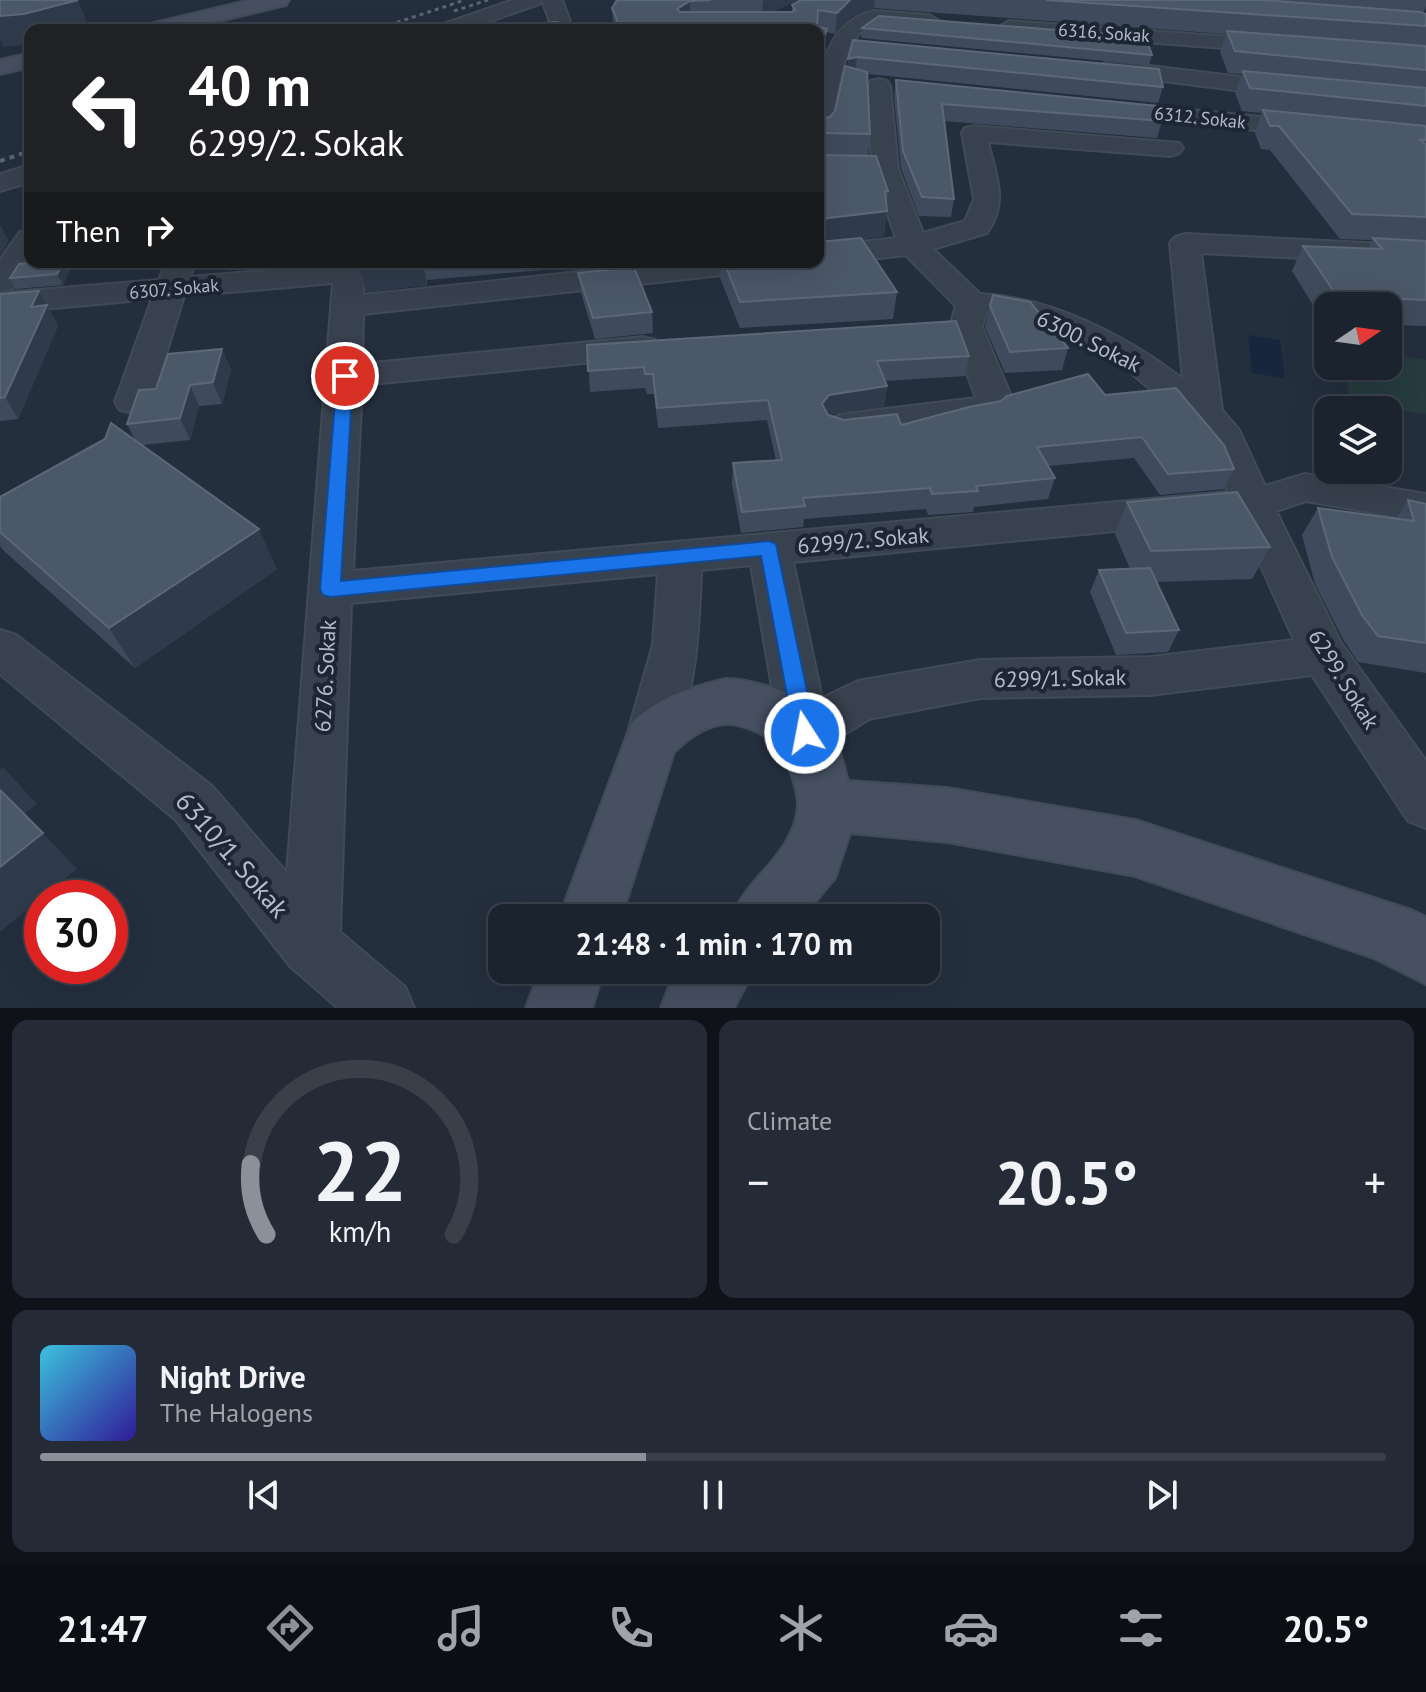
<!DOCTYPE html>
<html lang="en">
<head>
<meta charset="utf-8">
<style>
	:root { --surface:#1b232e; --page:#242b36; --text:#f1f3f6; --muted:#a0a4aa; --line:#39404a; --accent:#8c9099 }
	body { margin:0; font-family:"PT Sans",sans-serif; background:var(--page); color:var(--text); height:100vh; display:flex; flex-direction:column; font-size:30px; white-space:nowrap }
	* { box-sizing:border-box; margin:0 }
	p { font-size:26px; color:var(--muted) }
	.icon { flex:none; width:44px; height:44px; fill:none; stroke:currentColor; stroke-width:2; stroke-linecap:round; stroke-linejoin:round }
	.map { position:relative; height:1008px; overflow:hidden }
	.details { display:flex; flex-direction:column; gap:12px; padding:12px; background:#0f1319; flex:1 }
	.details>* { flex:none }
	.hud { position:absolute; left:24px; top:24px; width:800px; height:244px; border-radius:16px; box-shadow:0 8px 32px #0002,0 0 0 2px var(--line); background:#202124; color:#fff; overflow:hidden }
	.needle { width:52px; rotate:77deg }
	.buttons { position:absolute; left:1314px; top:292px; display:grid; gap:16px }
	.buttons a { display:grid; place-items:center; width:88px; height:88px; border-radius:16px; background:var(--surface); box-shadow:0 8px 32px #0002,0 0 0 2px var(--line); font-size:40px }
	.speed { position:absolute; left:24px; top:880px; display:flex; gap:16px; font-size:40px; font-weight:700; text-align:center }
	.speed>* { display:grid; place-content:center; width:104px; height:104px; border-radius:50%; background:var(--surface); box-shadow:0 8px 32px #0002,0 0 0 2px var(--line); line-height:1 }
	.speed .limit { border:12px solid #d22; background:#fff; color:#111 }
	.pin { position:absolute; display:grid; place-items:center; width:68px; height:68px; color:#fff; margin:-34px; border:4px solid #fff; border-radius:50%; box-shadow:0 2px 8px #0007 }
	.me { position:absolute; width:88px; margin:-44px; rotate:349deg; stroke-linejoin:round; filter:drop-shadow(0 0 6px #0008) }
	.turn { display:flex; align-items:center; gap:28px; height:168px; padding:0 32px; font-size:36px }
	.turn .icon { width:104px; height:104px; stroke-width:2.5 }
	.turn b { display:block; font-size:56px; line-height:68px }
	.then { display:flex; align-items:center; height:76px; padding:0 32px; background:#0003; gap:16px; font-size:30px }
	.big { font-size:60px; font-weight:600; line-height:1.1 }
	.details .widget { flex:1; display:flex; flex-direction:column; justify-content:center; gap:12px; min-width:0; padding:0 28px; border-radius:16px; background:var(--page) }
	.details .dial { align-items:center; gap:0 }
	.dial svg { height:208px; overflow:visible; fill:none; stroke:var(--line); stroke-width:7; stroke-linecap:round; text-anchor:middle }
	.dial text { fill:var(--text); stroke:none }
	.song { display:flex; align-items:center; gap:24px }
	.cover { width:96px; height:96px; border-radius:12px; background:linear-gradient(135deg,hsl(190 70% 55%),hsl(250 70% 35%)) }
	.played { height:8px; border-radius:4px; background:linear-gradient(90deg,var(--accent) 45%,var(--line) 45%) }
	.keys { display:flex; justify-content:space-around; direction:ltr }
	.heat { display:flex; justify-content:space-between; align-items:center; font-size:44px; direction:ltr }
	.details .tiles { flex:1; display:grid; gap:12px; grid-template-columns:1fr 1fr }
	.widget:last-child { grid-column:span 2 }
	.trip { position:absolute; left:488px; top:904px; width:452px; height:80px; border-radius:16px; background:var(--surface); box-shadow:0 8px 32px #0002,0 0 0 2px var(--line); font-weight:600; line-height:80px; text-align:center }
	.menu { display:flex; height:128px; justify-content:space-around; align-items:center; background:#0b0e12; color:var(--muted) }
	.menu .icon { width:56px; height:56px }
	.menu .active { color:var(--accent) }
	.menu b { font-size:36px; color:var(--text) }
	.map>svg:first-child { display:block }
	.green { fill:#263c3f }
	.water { fill:#17263c }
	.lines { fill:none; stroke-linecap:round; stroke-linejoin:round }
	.street-casing { stroke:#414a57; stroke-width:4 }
	.secondary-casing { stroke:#414a57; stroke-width:4 }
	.street { fill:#38414e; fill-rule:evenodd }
	.secondary { fill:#465061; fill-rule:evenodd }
	.rail-far1 { stroke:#5a6575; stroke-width:3; stroke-dasharray:4 4; stroke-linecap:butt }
	.rail { stroke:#5a6575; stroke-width:4; stroke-dasharray:5 5; stroke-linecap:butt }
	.wall { fill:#3f4b5c }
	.shaded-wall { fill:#2f3b4b }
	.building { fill:#4b5868; stroke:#5c6777; stroke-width:2 }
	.route { fill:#1a73e8; stroke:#114b97; stroke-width:2 }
	.labels { text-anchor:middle; stroke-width:8; stroke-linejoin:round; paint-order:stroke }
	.far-street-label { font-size:18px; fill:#b4bcc9; stroke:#1d2633 }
	.street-label { font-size:22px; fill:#b4bcc9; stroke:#1d2633 }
	.near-street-label { font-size:26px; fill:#b4bcc9; stroke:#1d2633 }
</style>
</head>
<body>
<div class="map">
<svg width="1426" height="1008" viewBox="0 0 1426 1008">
	<rect width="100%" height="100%" fill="#242f3e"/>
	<path class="green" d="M1388,354L1426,360V414L1352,403L1342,366H1388Z"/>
	<path class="water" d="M1248,335L1280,340L1285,378L1252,373Z"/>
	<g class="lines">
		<g class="street-casing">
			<path id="street" d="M513,0H542L539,4L465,30H435L438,26Z
				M542,0H562L573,30H553Z
				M874,11L929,15L939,21C922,41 880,6 858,35C838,61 837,102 830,132L827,137L818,139C818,91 816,25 874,11Z
				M1009,21L1276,40L1287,46L1276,52L1002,31L999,27Z
				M1108,61L1290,83L1298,85L1302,90L1298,95L1290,97L1100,73L1097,68Z
				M879,79L887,81L890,86L898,169L923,233L965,221L974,199L962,133L965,128L974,126L1179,143L1183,148L1179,153L1170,156L988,142C996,176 1009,202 987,233L933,249L980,294C1053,298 1125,335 1183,379L1170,243L1175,237L1185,234L1426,246V264L1201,253L1222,410L1239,430L1265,486L1305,474L1426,494V522L1306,501L1276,511L1341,643L1426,761V828L1408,821L1312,675L1150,695L980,698L869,719L822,748L805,754L788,748L780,733L751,565L701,570C699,633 696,696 669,754L651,760L633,754L626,739L653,645L658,574L351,603L340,932L405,987L414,1008H338L290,966L176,820L0,674V630L16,635L212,786L287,873L333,283L184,296L151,402L146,410L133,413L120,410L115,402L152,299L0,313V293L159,280L166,262H192L194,265L190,277L334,265V262H364L363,295L674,262H775L771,268L760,271L363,314L362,364L643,337L655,340L660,347L655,354L643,357L362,385L353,571L1228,492L1205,435L1124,367L1035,323L1005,314L986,313L982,327L1013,401L995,419L982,422L845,438L832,434L827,426L832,418L845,414L976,398L950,327L956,306L906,255L818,265L807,262H818V247L896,238L872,169L868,86L871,81ZM1240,519L1294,640L1150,657L980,660L858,681L822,698L793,562Z
				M1106,102L1313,122L1322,124L1325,129L1322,134L1313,136L1098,114L1094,109L1098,104Z
				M30,165V182L0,191V174Z
				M30,229V261L11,290L0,292V260L20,232Z"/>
		</g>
		<g class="secondary-casing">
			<path id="secondary" d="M251,0H289L286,5L182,30H143L146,25Z
				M30,53V67L0,74V60Z
				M726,679C755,680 803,694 824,716C837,731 842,762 848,781L947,788L1135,820L1411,910L1426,917V984L1374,958L1135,876L947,842L850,833L835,878L802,918H731C749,874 793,856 798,807C799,790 787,764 782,747C739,717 714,714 674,752L621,918H559L632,722C662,696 687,688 726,679Z
				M540,970H604L592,1008H526Z
				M681,970H754L734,1008H661L670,984Z"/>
		</g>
		<use href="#street" class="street"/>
		<use href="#secondary" class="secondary"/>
		<path class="rail-far1" d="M454,11L488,0
			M374,30L465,0"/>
		<path class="rail" d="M0,161L30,151"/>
	</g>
	<path class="wall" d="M617,0H798L773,12H792V5L801,0H1426V7L1423,13L1426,14V326L1388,325V306H1328V323H1324L1292,271L1303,246L1368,248L1372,240L1340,239L1270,150L1261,149L1255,133L1262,113L1242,111L1235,93L1242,74L1228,73L1220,52L1226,34L874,8L851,17L835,34L826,32L825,50L818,71V30H614L612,8Z
		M862,28L1152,55L1149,65L861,38Z
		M853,40L1163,87L1158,103L868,74L870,134L868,156L888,191L884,236L862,239L897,292L893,319L740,328L720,278L721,262H818V117L820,119L830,117L835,111L847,67Z
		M896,80L1162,121L1157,138L944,121L954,199L951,217L919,216L901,168L894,96Z
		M359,262H636L427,280V285L366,292L359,266Z
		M70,270L63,285L15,289L10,278Z
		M578,273L652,312L653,333L595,339L581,293Z
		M39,291L58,326L18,419L0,421V294Z
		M990,306L1068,348L1062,370L1005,373L985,327Z
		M587,345L969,356L965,376L885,381L887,386L884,407L828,415L844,420L901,425L1105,395L1234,469L1224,489L1160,495L1134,458L1048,466L1055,478L1048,499L974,507L973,512L928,515L926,509L804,519L803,527L741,533L732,484L733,463L776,460L767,420L658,428L654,394H647L645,388L590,392Z
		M222,349L231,370L222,404L199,406L190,440L142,445L277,569L135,668L3,550L0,546V497L135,440L127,424L156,389Z
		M1408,500L1426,504V673L1358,662L1344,641L1315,584L1302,535L1318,508L1396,519Z
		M1127,502L1270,547L1252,579L1156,582L1179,630L1168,652L1116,655L1090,592L1099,570L1130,569L1115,534Z"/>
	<path class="shaded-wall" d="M78,0L90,29L30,30V45L3,47L0,40V16Z
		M763,0H798L762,18Z
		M850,0H875L874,8L851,17L835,34L837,13Z
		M690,1V21L677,9Z
		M827,29L825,50L818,71V54Z
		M857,57L855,73L847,75L848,59Z
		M887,211L884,236L818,244V228L820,219Z
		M0,225L9,241L0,256Z
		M64,262H66L70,270L63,285L57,274Z
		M396,262H423L427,285L366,292L359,266Z
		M39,291L58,326L18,419L5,397L31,307Z
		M222,349L231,370L222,404L213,382Z
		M190,385L199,406L190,440L180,418Z
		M887,386L884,407L827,415L822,404L829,395Z
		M259,529L277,569L135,668L109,628Z
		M3,767L37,804L23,815L0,791V769Z
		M43,833L77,869L0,932V867Z"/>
	<path class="building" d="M0,0H78L24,14L0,16Z
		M617,0H711L690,1L677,9L680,12H792L795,10L792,5L801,0H850L837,13L818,10L817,26L827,29L818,54V30H621L612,8Z
		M1046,0H1262L1420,12L1426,14V26Z
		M879,16L1146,37L1152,55L862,28Z
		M555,22L561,23L563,30H456Z
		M1227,31L1426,46V70L1235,51Z
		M853,40L1159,69L1163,87L857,57L848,59Z
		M845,66L867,72L870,134L820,133L818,135V117L820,119L830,117L835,111Z
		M1243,71L1426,88V106L1250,88Z
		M896,80L1157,106L1162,121L942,104L954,199L922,197L903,151Z
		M1263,110L1426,126V140H1420L1426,145V217L1352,214L1279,126H1270Z
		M818,153L820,155L876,156L888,191H885L887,211L820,219L818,228Z
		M861,238L897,292L740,302L724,262H818V242Z
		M1373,238L1426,241V300L1337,296L1303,246L1382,249Z
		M43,262H64L57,274L10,278L19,264Z
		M359,262H396L359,266Z
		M634,267L652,312L593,318L578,273Z
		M39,291L31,307L47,305L5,397L0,398V294Z
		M993,295L1030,302L1068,348L1010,352L990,306Z
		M956,321L969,356L877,361L887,386L829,395L822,404L828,415L844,420L897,414L901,425L969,407L1001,401L1007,396L1088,374L1105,395L1176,388L1224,445L1234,469L1168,474L1142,437L1037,447L1055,478L976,486L978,491L932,494L930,488L803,498L805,506L742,512L733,463L782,460L768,400L657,408L653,374H645L644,367L588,371L587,345Z
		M222,349L213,382L190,385L180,418L127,424L139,390L156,389L168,354Z
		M111,423L259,529L109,628L0,532V497L105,439Z
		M1237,492L1270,547L1151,551L1127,502Z
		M1408,500L1426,504V643L1378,636L1362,615L1332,557L1318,508L1414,521Z
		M1150,568L1179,630L1126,633L1099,570Z
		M0,790L43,833L0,867Z"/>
	<path class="route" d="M345,371L353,376L341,581L769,541L776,544L816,733L813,740L805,743L797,740L794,733L761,556L330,597L323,595L320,589L337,376Z"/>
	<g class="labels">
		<g class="far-street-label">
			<text transform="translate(1104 33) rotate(4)" y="6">6316. Sokak</text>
			<text transform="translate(1200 118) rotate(6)" y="6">6312. Sokak</text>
			<text transform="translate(174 289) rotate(-5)" y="6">6307. Sokak</text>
		</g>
		<g class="street-label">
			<text transform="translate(1089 341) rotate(26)" y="8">6300. Sokak</text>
			<text transform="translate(863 540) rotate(-5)" y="8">6299/2. Sokak</text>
			<text transform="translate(325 676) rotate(-87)" y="8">6276. Sokak</text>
			<text transform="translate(1060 678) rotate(-1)" y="8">6299/1. Sokak</text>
			<text transform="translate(1344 679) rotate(58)" y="8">6299. Sokak</text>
		</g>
		<g class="near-street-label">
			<text transform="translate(232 855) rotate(49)" y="9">6310/1. Sokak</text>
		</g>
	</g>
</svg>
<div class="buttons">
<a><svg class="needle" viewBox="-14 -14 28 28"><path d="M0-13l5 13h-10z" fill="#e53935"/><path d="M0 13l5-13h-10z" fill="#a0a4aa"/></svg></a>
<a><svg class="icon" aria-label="layers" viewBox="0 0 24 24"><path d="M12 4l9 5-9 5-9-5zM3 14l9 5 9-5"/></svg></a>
</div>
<div class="speed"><div class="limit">30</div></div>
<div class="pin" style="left:345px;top:376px;background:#d93025"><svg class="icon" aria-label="arrive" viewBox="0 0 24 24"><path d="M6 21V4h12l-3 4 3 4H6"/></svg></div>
<svg class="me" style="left:805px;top:733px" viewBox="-20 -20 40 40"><circle r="17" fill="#1a73e8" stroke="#fff" stroke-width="3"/><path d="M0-11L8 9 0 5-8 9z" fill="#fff"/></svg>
<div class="trip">21:48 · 1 min · 170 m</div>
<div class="hud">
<div class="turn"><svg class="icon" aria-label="left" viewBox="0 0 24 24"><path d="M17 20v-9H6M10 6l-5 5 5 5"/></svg><div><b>40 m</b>6299/2. Sokak</div></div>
<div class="then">Then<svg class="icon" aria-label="right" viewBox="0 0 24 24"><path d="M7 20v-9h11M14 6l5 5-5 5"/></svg></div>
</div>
</div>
<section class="details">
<div class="tiles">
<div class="widget dial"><svg viewBox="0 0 100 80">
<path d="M14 69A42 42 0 1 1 86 69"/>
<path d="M14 69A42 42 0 0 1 8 42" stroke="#8c9099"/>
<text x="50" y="56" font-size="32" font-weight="700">22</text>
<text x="50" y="72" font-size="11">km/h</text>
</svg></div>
<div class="widget"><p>Climate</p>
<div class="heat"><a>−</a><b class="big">20.5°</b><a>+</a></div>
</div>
<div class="widget">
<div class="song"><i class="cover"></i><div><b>Night Drive</b><p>The Halogens</p></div></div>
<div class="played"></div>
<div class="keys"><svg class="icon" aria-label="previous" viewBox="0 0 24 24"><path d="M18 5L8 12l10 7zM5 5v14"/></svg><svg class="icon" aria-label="pause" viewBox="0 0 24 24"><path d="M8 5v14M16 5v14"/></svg><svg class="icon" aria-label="next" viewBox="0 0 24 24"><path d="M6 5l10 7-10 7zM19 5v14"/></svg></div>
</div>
</div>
</section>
<nav class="menu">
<b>21:47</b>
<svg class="icon active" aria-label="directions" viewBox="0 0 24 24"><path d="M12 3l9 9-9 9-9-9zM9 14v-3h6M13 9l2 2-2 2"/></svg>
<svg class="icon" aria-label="music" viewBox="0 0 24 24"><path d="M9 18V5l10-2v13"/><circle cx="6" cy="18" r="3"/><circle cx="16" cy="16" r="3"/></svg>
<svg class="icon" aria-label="phone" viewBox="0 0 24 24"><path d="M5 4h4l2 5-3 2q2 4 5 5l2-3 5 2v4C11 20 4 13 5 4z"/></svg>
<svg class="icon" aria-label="climate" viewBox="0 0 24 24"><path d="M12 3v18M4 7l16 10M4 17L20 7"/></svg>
<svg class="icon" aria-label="car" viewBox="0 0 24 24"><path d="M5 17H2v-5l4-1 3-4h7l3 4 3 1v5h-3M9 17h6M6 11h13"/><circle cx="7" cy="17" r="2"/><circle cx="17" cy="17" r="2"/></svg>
<svg class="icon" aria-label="filters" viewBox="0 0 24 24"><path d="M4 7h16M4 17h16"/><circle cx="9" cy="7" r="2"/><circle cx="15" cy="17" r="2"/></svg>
<b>20.5°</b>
</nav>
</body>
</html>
